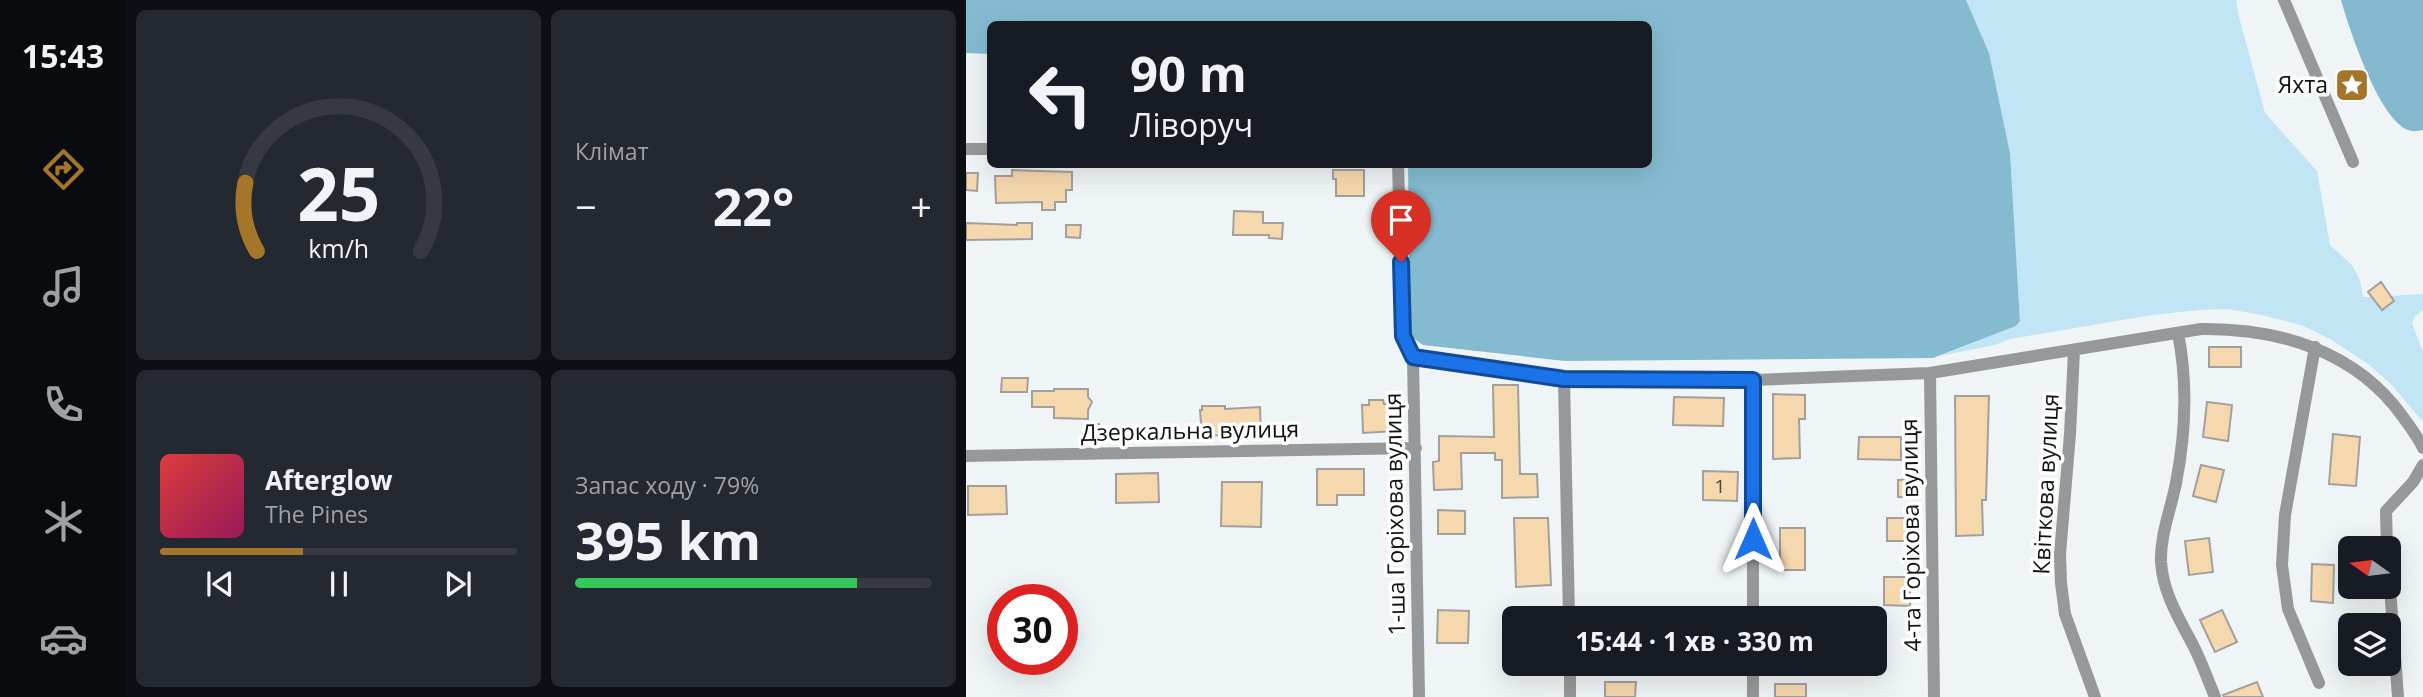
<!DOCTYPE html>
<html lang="uk">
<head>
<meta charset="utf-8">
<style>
	:root { --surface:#171b24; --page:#242831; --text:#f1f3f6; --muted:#9ea1a6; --line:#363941; --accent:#a47629 }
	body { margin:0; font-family:"Open Sans",sans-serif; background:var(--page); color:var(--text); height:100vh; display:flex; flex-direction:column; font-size:26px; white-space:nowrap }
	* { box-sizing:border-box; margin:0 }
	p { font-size:23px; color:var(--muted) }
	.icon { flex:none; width:38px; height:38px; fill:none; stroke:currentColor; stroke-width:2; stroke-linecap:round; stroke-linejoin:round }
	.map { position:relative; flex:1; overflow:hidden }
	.sheet { display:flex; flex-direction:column; gap:10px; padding:10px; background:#0d0f14; width:840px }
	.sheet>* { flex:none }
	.banner { position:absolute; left:21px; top:21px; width:665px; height:147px; border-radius:10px; box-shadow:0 7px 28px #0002; background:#171b24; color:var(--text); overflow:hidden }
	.needle { width:46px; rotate:284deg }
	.tools { position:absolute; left:1372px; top:536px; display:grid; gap:14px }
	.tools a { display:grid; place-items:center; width:63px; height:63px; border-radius:10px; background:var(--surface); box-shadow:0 7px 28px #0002; font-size:35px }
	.speed { position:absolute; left:21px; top:584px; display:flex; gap:14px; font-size:35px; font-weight:700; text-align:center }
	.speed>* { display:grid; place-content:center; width:91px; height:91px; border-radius:50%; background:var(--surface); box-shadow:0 7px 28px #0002; line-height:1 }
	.speed .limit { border:10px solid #d22; background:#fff; color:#111 }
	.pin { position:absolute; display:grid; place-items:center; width:60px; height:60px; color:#fff; margin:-72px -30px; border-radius:50% 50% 50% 0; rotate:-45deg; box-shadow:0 0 7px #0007 }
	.pin .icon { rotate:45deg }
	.me { position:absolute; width:77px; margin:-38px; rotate:0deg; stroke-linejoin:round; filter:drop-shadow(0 0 5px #0008) }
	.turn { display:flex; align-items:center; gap:24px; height:147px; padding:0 28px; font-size:32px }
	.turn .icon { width:91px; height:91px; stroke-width:2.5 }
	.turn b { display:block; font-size:49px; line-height:60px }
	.big { font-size:52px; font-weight:700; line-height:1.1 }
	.sheet .card { flex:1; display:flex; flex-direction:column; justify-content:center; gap:10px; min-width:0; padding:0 24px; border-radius:10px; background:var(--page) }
	.sheet .dial { align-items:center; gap:0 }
	.dial svg { height:182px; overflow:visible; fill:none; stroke:var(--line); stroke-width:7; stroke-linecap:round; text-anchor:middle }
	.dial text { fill:var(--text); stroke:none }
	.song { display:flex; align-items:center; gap:21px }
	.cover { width:84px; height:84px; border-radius:10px; background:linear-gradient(135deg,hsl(0 70% 55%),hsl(330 70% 35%)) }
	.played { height:7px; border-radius:4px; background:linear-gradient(90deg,var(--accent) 40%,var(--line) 40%) }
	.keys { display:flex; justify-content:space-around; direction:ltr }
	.heat { display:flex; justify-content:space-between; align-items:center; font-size:38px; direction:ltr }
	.charge { height:10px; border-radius:5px; background:linear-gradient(90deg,#34c759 79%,var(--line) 0) }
	.sheet .tiles { flex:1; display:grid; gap:10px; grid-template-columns:repeat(2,1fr) }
	.trip { position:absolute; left:536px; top:606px; width:385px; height:70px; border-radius:10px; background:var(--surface); box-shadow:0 7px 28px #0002; font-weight:700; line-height:70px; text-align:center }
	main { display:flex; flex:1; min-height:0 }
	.dock { display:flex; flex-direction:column; width:126px; justify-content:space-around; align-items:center; background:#090b0e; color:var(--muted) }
	.dock .icon { width:49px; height:49px }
	.dock .active { color:var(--accent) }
	.dock b { font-size:32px; color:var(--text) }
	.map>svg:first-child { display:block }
	.green { fill:#c1e5f5 }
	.forest { fill:#85bbd1 }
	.water { fill:#83b8cf }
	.building { fill:#f6d8ae; stroke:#a3a09c; stroke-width:2 }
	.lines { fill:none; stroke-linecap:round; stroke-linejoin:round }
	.street { stroke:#969899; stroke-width:12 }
	.route-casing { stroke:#114b97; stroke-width:18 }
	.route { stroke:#1a73e8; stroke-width:12 }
	.labels { text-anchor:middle; stroke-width:7; stroke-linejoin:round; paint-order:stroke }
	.number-label { font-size:19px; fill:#494339 }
	.poi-label { font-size:23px; fill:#0f1112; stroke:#fff; text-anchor:end }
	.street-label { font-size:23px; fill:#0f1112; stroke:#fff }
</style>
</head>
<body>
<main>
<nav class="dock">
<b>15:43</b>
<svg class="icon active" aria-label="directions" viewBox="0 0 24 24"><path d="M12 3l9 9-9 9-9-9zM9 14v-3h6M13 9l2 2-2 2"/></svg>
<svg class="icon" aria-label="music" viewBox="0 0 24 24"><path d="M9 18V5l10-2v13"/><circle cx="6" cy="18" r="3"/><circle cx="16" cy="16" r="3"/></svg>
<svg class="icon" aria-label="phone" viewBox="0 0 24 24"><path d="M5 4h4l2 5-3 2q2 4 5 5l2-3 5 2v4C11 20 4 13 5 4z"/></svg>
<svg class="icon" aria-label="climate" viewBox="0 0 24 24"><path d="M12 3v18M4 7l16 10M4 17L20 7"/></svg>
<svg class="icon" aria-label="car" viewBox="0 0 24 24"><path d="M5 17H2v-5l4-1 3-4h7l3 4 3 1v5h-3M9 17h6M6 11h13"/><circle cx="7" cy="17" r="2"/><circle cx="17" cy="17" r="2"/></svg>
</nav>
<section class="sheet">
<div class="tiles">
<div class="card dial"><svg viewBox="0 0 100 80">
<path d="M14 69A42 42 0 1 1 86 69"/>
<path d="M14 69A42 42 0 0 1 9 39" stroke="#a47629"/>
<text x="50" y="56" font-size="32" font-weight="700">25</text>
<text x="50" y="72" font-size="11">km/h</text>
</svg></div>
<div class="card"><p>Клімат</p>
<div class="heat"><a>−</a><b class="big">22°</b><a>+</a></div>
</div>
<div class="card">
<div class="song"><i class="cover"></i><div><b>Afterglow</b><p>The Pines</p></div></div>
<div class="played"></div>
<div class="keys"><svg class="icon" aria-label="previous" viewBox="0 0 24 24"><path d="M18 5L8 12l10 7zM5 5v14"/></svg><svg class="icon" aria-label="pause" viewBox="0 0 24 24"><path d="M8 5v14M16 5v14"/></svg><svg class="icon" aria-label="next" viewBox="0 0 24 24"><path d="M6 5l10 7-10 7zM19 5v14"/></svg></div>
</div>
<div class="card"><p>Запас ходу · 79%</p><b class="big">395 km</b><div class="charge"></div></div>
</div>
</section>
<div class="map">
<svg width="1457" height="697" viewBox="0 0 1457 697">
	<rect width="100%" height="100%" fill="#eff4f6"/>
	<path class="green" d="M1000,0H1270L1273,17L1299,113L1351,171L1364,245L1386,265L1394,280L1397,297H1406L1416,310L1428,301L1425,296L1457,294V310L1449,316L1446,323L1457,352V422L1425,384L1402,364L1364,339L1335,325L1296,315L1262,309L1233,310L1186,315L1044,339L1029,345L974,356L1050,326L1054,321L1044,153L1023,54Z"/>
	<path class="forest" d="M0,0H1000L1023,53L1044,153L1054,321L1050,326L967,358L599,361L457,345L444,336L442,165L682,164V24H24V54L0,53Z"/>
	<path class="water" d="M1375,0H1457V130C1453,130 1450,132 1446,131C1415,127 1383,28 1375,0Z"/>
	<path class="building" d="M46,170L106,172V190H100V202H89V210H76V202L30,203L29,176H46Z
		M367,170H398V196H370V179H367Z
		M0,173H12L11,191L0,190Z
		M268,211L297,212V223H317L316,239L303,238V235H267Z
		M0,223L51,225V223H66V239L0,240Z
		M100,225H115L114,238L100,237Z
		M1415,282L1428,301L1416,310L1402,292Z
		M1243,347H1275V367H1243Z
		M36,378H62L61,392H35Z
		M527,385H552L554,474H571L572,497L536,498V460H529V453H495L496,489L468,490L467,462L473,461V436L528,437Z
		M88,389H122V397L126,402L122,410V419L88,418V407H66V391H88Z
		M807,394L839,395V419H833L834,458L807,459Z
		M989,396H1023L1020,500H1016L1017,535L990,536Z
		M708,397L758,398L757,426L707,425Z
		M403,400H417L418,404H427L428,431L397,433L396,405H403Z
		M1241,402L1266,405L1262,441L1237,437Z
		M236,406H259V409L294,407L295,434L236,436L234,410H236Z
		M133,424V437H120V425Z
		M1367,434L1394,437L1390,486L1363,484Z
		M893,437H935V460L892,459Z
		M1235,465L1258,470L1250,502L1227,496Z
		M351,469H398V495H371V505H351Z
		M737,471L772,472L771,501L737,500Z
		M192,473L193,502L150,503V474Z
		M950,479V497H932V480Z
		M256,482H296L295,527L255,526Z
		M2,486H40L41,514L2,515Z
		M472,510L499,511V534H472Z
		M548,518H582L585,585L550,587Z
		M921,518H944V541H921Z
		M814,528H839V570H814Z
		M1243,538L1247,572L1223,575L1219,541Z
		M1346,564L1368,565L1367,603L1345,601Z
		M918,577H944V606L918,605Z
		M656,607L657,618H632L631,608Z
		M472,610L503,611L502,643H471Z
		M1256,610L1271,642L1249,652L1234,620Z
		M639,682H670L669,697H639Z
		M1291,682L1297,697H1258L1257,695Z
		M809,684H840V697H809Z"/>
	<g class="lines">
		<path class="street" d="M1318,0L1387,162
			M0,149H24
			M432,164L437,336L447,357L453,697
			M1212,333C1222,384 1220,432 1210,483C1205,509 1194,535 1195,562C1197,594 1214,620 1228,647C1236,663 1242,680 1249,697
			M1349,347L1319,515L1316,565L1322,609L1353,683
			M1108,351L1104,434L1094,554L1095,583L1099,614L1129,697
			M447,357L598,379L787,380L964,373L1235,329C1313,328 1390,351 1437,417C1444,427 1452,437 1457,448
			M964,373L968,697
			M598,379L603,618
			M787,380V618
			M0,456L450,448
			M1421,548L1420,511L1447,482L1457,465
			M1423,574L1432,697
			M604,663V697
			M787,663V697"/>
	</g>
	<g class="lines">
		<g class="route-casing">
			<path id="route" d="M435,262L437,336L447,357L598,379L787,380V539"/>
		</g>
		<use href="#route" class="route"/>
	</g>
	<defs>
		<g id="sight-square" transform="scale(1.75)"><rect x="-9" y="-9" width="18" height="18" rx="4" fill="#a47629" stroke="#fff"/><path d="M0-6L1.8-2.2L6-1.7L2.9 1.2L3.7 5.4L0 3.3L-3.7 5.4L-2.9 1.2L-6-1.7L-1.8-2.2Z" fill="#fff"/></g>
	</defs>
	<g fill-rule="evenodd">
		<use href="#sight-square" x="1386" y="85"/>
	</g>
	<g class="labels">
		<g class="number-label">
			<text x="754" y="493">1</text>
		</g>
		<g class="poi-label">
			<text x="1362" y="93">Яхта</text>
		</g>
		<g class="street-label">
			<text transform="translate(224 431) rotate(-1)" y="8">Дзеркальна вулиця</text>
			<text transform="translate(1080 484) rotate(-87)" y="8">Квіткова вулиця</text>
			<text transform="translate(429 514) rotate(-91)" y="8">1-ша Горіхова вулиця</text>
			<text transform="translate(945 535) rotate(-91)" y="8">4-та Горіхова вулиця</text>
		</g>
	</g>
</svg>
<div class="tools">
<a><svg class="needle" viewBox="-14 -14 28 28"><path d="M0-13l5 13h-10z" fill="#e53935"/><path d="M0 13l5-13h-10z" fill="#9ea1a6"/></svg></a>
<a><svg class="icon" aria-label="layers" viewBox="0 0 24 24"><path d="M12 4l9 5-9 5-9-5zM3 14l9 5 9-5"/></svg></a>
</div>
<div class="speed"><div class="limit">30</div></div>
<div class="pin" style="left:435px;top:262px;background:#d93025"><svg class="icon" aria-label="arrive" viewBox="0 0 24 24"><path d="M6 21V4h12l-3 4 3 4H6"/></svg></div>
<svg class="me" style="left:787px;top:539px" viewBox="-20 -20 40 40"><path d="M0-17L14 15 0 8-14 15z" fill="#1a73e8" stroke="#fff" stroke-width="4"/></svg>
<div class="trip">15:44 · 1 хв · 330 m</div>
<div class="banner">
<div class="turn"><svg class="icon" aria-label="left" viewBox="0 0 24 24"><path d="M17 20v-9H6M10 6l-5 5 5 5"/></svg><div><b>90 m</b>Ліворуч</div></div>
</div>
</div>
</main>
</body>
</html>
